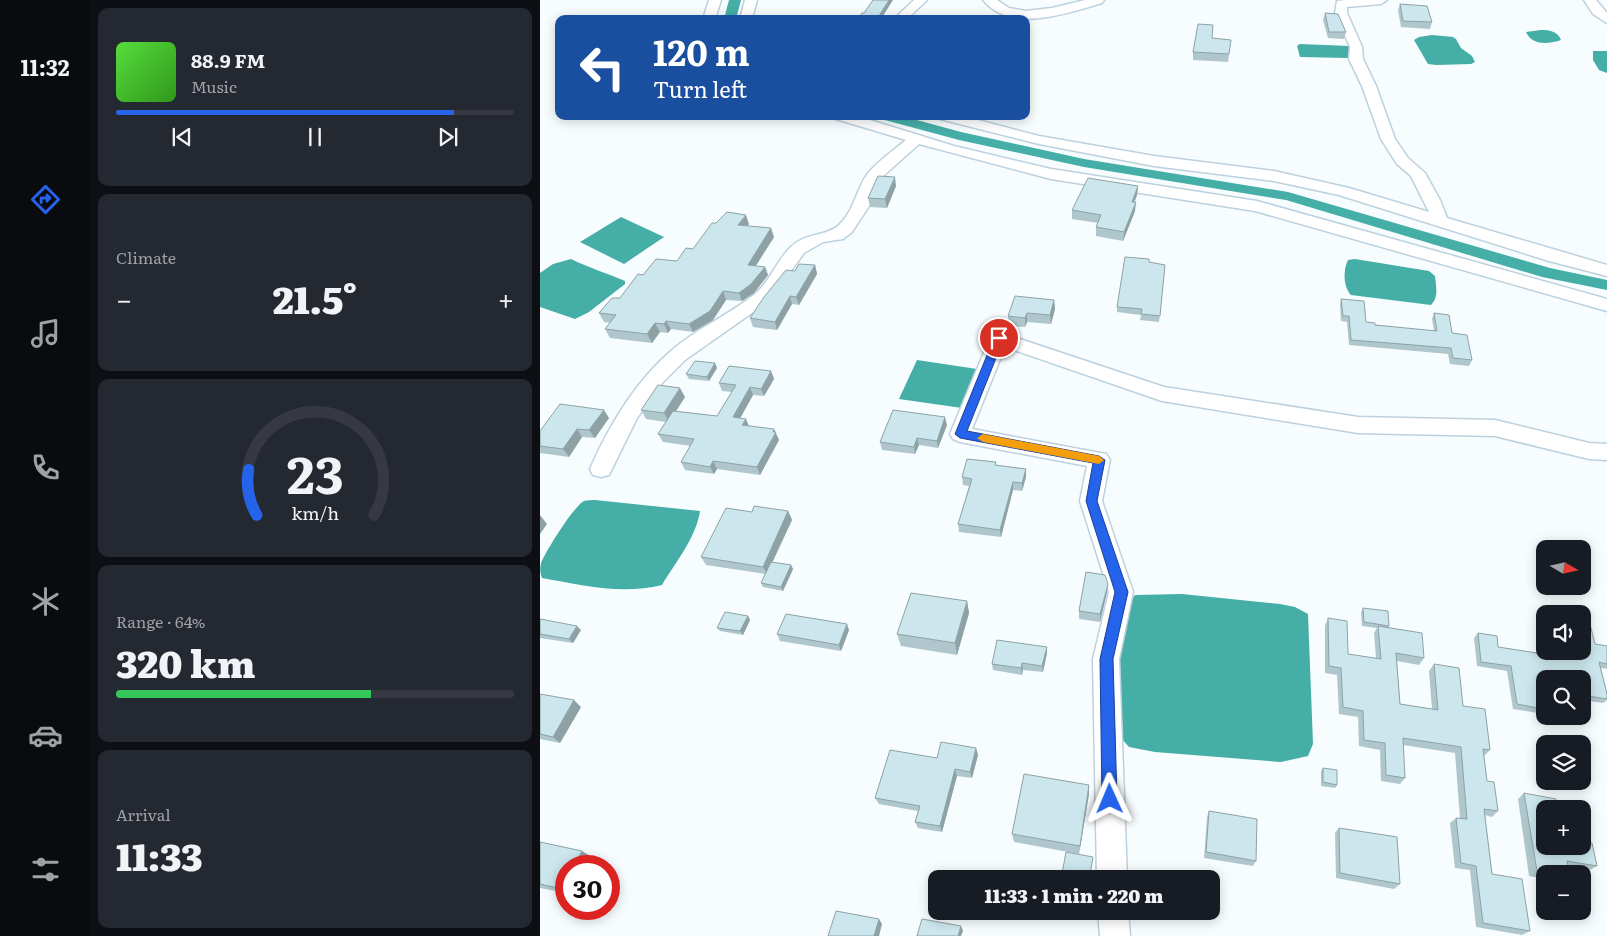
<!DOCTYPE html>
<html lang="en">
<head>
<meta charset="utf-8">
<style>
	:root { --surface:#171b24; --page:#242831; --text:#f1f3f6; --muted:#9ea1a6; --line:#363941; --accent:#2563eb }
	body { margin:0; font-family:Literata,serif; background:var(--page); color:var(--text); height:100vh; display:flex; flex-direction:column; font-size:19px; white-space:nowrap }
	* { box-sizing:border-box; margin:0 }
	p { font-size:16px; color:var(--muted) }
	.icon { flex:none; width:28px; height:28px; fill:none; stroke:currentColor; stroke-width:2; stroke-linecap:round; stroke-linejoin:round }
	.map { position:relative; flex:1; overflow:hidden }
	.drawer { display:flex; flex-direction:column; gap:8px; padding:8px; background:#0d0f14; width:450px }
	.drawer>* { flex:none }
	.top-card { position:absolute; left:15px; top:15px; width:475px; height:105px; border-radius:10px; box-shadow:0 2px 12px #0003; background:#1a4fa0; color:#fff; overflow:hidden }
	.needle { width:32px; rotate:99deg }
	.tools { position:absolute; left:996px; top:540px; display:grid; gap:10px }
	.tools a { display:grid; place-items:center; width:55px; height:55px; border-radius:10px; background:var(--surface); box-shadow:0 2px 12px #0003; font-size:25px }
	.speed { position:absolute; left:15px; top:855px; display:flex; gap:10px; font-size:25px; font-weight:700; text-align:center }
	.speed>* { display:grid; place-content:center; width:65px; height:65px; border-radius:50%; background:var(--surface); box-shadow:0 2px 12px #0003; line-height:1 }
	.speed .limit { border:8px solid #d22; background:#fff; color:#111 }
	.pin { position:absolute; display:grid; place-items:center; width:42px; height:42px; color:#fff; margin:-21px; border:2px solid #fff; border-radius:50%; box-shadow:0 1px 5px #0007 }
	.me { position:absolute; width:55px; margin:-28px; rotate:359deg; stroke-linejoin:round; filter:drop-shadow(0 0 4px #0008) }
	.turn { display:flex; align-items:center; gap:18px; height:105px; padding:0 15px; font-size:22px }
	.turn .icon { width:65px; height:65px; stroke-width:2.5 }
	.turn b { display:block; font-size:35px; line-height:42px }
	.big { font-size:38px; font-weight:800; line-height:1.1 }
	.drawer .tile { flex:1; display:flex; flex-direction:column; justify-content:center; gap:8px; min-width:0; padding:0 18px; border-radius:10px; background:var(--page) }
	.drawer .dial { align-items:center; gap:0 }
	.dial svg { height:130px; overflow:visible; fill:none; stroke:var(--line); stroke-width:7; stroke-linecap:round; text-anchor:middle }
	.dial text { fill:var(--text); stroke:none }
	.song { display:flex; align-items:center; gap:15px }
	.cover { width:60px; height:60px; border-radius:8px; background:linear-gradient(135deg,hsl(110 70% 55%),hsl(110 70% 35%)) }
	.played { height:5px; border-radius:2px; background:linear-gradient(90deg,var(--accent) 85%,var(--line) 85%) }
	.keys { display:flex; justify-content:space-around; direction:ltr }
	.heat { display:flex; justify-content:space-between; align-items:center; font-size:28px; direction:ltr }
	.charge { height:8px; border-radius:4px; background:linear-gradient(90deg,#34c759 64%,var(--line) 0) }
	.trip { position:absolute; left:388px; top:870px; width:292px; height:50px; border-radius:10px; background:var(--surface); box-shadow:0 2px 12px #0003; font-weight:800; line-height:50px; text-align:center }
	main { display:flex; flex:1; min-height:0 }
	.dock { display:flex; flex-direction:column; width:90px; justify-content:space-around; align-items:center; background:#090b0e; color:var(--muted) }
	.dock .icon { width:35px; height:35px }
	.dock .current { color:var(--accent) }
	.dock b { font-size:22px; color:var(--text) }
	.map>svg:first-child { display:block }
	.water { fill:#45aea6 }
	.lines { fill:none; stroke-linecap:round; stroke-linejoin:round }
	.canal { fill:#45aea6; fill-rule:evenodd }
	.minor-casing { stroke:#bcd1df; stroke-width:3 }
	.minor { fill:#fff; fill-rule:evenodd }
	.wall { fill:#afc7cc }
	.shaded-wall { fill:#8ea2a6 }
	.building { fill:#cbe7ed; stroke:#8ea2a6 }
	.route { fill:#2563eb; stroke:#184099 }
	.slow { fill:#f59e0b }
</style>
</head>
<body>
<main>
<nav class="dock">
<b>11:32</b>
<svg class="icon current" aria-label="directions" viewBox="0 0 24 24"><path d="M12 3l9 9-9 9-9-9zM9 14v-3h6M13 9l2 2-2 2"/></svg>
<svg class="icon" aria-label="music" viewBox="0 0 24 24"><path d="M9 18V5l10-2v13"/><circle cx="6" cy="18" r="3"/><circle cx="16" cy="16" r="3"/></svg>
<svg class="icon" aria-label="phone" viewBox="0 0 24 24"><path d="M5 4h4l2 5-3 2q2 4 5 5l2-3 5 2v4C11 20 4 13 5 4z"/></svg>
<svg class="icon" aria-label="climate" viewBox="0 0 24 24"><path d="M12 3v18M4 7l16 10M4 17L20 7"/></svg>
<svg class="icon" aria-label="car" viewBox="0 0 24 24"><path d="M5 17H2v-5l4-1 3-4h7l3 4 3 1v5h-3M9 17h6M6 11h13"/><circle cx="7" cy="17" r="2"/><circle cx="17" cy="17" r="2"/></svg>
<svg class="icon" aria-label="filters" viewBox="0 0 24 24"><path d="M4 7h16M4 17h16"/><circle cx="9" cy="7" r="2"/><circle cx="15" cy="17" r="2"/></svg>
</nav>
<section class="drawer">
<div class="tile">
<div class="song"><i class="cover"></i><div><b>88.9 FM</b><p>Music</p></div></div>
<div class="played"></div>
<div class="keys"><svg class="icon" aria-label="previous" viewBox="0 0 24 24"><path d="M18 5L8 12l10 7zM5 5v14"/></svg><svg class="icon" aria-label="pause" viewBox="0 0 24 24"><path d="M8 5v14M16 5v14"/></svg><svg class="icon" aria-label="next" viewBox="0 0 24 24"><path d="M6 5l10 7-10 7zM19 5v14"/></svg></div>
</div>
<div class="tile"><p>Climate</p>
<div class="heat"><a>−</a><b class="big">21.5°</b><a>+</a></div>
</div>
<div class="tile dial"><svg viewBox="0 0 100 80">
<path d="M14 69A42 42 0 1 1 86 69"/>
<path d="M14 69A42 42 0 0 1 9 41" stroke="#2563eb"/>
<text x="50" y="56" font-size="32" font-weight="700">23</text>
<text x="50" y="72" font-size="11">km/h</text>
</svg></div>
<div class="tile"><p>Range · 64%</p><b class="big">320 km</b><div class="charge"></div></div>
<div class="tile"><p>Arrival</p><b class="big">11:33</b></div>
</section>
<div class="map">
<svg width="1067" height="936" viewBox="0 0 1067 936">
	<rect width="100%" height="100%" fill="#f7fcfe"/>
	<path class="water" d="M1001,30C1009,30 1018,31 1021,40C1009,44 992,46 986,32Z
		M892,35L913,37L916,39L921,48L932,56L935,62L931,64L896,65L888,64L874,40L879,37Z
		M760,44L809,46L811,53L809,58L760,57L757,46Z
		M1053,51H1067V73L1059,70L1053,60Z
		M81,217L124,237L84,264L40,242Z
		M31,259C49,268 67,273 85,281V284L49,312L35,319L0,307V273L13,264Z
		M815,259L889,271L895,276C896,287 899,297 891,305L811,295C803,286 803,270 808,260Z
		M377,360L437,369L422,408L359,399Z
		M55,500L160,511C156,538 135,563 122,585C81,595 42,585 2,578C0,573 0,568 1,563C6,551 33,507 44,501C47,500 52,500 55,500Z
		M642,594L740,604L755,607L768,614L773,744L768,756L741,762L615,752L589,747L581,738L574,671L588,604L595,595Z"/>
	<g class="lines">
		<path class="canal" d="M189,0H201L196,19H184Z
			M339,116H362L421,132L544,159L748,192L1010,268L1067,280V290L1002,277L746,200L544,167L419,140L341,119Z"/>
		<g class="minor-casing">
			<path id="minor" d="M169,0H181L175,19H163Z
				M205,0H217L212,19H200Z
				M374,0H387L367,19H354Z
				M443,0H457L469,8L486,11L512,8L545,0H564L562,3C528,13 471,34 443,0Z
				M805,0H847L841,4L807,7V13L822,47L823,59L836,86L855,139L868,158L885,173L900,200L907,218L1067,265V276L1009,261L799,195L734,181L614,166L499,144L400,119L398,116H423L499,136L614,156L734,171L809,188L889,212L871,176L857,164L841,139L822,86L809,59L810,47L795,13L797,1Z
				M1044,0H1056L1067,13V23L1053,14Z
				M294,116H317L414,146L511,169L717,201L1067,299V311L715,211L511,179L379,144L340,179L331,203L312,232L303,239L283,242L264,253L229,301L145,360L123,382L97,418L69,475L61,477L53,475L50,469C69,426 95,382 131,351C156,329 189,315 215,294C230,282 237,259 252,246C265,233 288,236 299,225C314,211 316,191 326,176C334,164 354,150 366,140L296,119Z
				M459,332L624,387L818,417L955,420L1049,443L1067,444V460L1049,459L955,436L818,433L622,401L465,347L432,429L566,454L570,460L562,501L593,592L579,659L587,879H557L553,659L569,592L540,501L547,466L420,442L413,439L410,434L450,338L452,333Z
				M558,911H588L590,936H560Z"/>
		</g>
		<use href="#minor" class="minor"/>
	</g>
	<path class="wall" d="M860,4L892,22L890,29L861,27L858,10Z
		M785,13L806,32L804,39L788,38L783,20Z
		M672,38L691,40L688,62L653,60V52Z
		M356,186L347,208L330,207L328,198Z
		M598,186L597,195L594,202L595,211L583,241L556,236V227L558,223L532,219V210Z
		M209,224L208,226L234,237L216,266L225,267L228,275L214,293L202,301L186,300L173,320L153,332L131,329L128,333L120,332L112,343L70,338L65,329L70,323L64,322L59,313L80,298L103,275L137,261L153,249Z
		M609,262L625,265L619,322L600,320L601,315L577,312V307Z
		M275,265L277,274L259,305L252,304L237,330L213,327L210,318L255,271Z
		M801,299L826,322L835,325L894,331L892,319L894,313L912,333L932,360L929,366L910,364L908,354L809,345L807,322L801,321L800,305Z
		M514,300L515,309L511,324L487,322L485,327L469,326L468,316Z
		M175,363L177,368L169,381L149,379L146,374Z
		M231,371L234,379L224,396L213,395L200,418L209,426L235,432L239,440L220,475L177,469L174,474L145,470L141,462L151,446L123,442L118,434L126,422L106,419L101,410L145,397L136,411L177,416L192,392L182,391L179,383Z
		M69,418L55,438L42,437L29,457L0,453V431Z
		M407,425L398,448L379,445L375,454L342,450L340,442Z
		M456,465L486,469V477L482,491L473,490L461,537L419,532L418,524L429,486L423,485L422,477Z
		M248,511L252,520L232,562L251,565L253,569L243,591L223,587L221,583L225,574L166,565L161,557L212,512Z
		M567,592L560,622L539,619V611Z
		M427,601L429,613L417,655L361,646L357,634Z
		M823,608L849,626L848,628L884,658L879,665L857,661L860,704L892,709L889,671L894,664L923,706L950,750L944,756L947,781L958,811L952,817L945,815L952,874L990,931L982,935L936,927L930,870L915,868L910,823L916,818H920L915,753L863,745L865,778L860,784L841,781L840,750L819,746L818,717L799,714L797,675L785,673V626L788,618L808,654L836,658L834,633L837,628L822,626L821,612Z
		M208,616L210,620L203,635L180,631L177,628Z
		M0,619L41,630L33,643L0,638Z
		M309,630L301,651L240,641L237,634Z
		M938,633L958,647L1004,654V652L1005,651H1042L1055,644L1067,646V669L1061,668L1067,694V700L1063,703L1042,700V679H1005V689L999,688L1003,709L998,713L973,709L967,671L937,666L934,638Z
		M507,653L503,672L483,670L482,675L453,670L452,664Z
		M0,694L41,707L20,743L0,739Z
		M436,748L438,755L432,778L417,776L402,832L378,828L375,822L378,811L339,804L335,798L397,758Z
		M783,768L797,785L795,788L781,786V771Z
		M549,785V794L539,854L474,842L472,834Z
		M984,793L1005,846L1057,866L1048,871L1029,867L1030,874H1005V879L989,876L978,799Z
		M669,811L716,861L713,866L664,858L667,817Z
		M799,828L860,884L854,889L796,878L795,833Z
		M0,842L52,857L48,866H26V893L0,888Z"/>
	<path class="shaded-wall" d="M349,0H353L341,19H337Z
		M355,177L356,186L347,208L345,199Z
		M598,186L597,195L591,211L592,202Z
		M596,202L595,211L583,241L584,232Z
		M206,215L209,224L201,233L198,225Z
		M231,228L234,237L211,273L208,265Z
		M275,265L277,274L259,305L256,297Z
		M225,267L228,275L214,293L202,301L199,293Z
		M183,291L186,300L173,320L153,332L149,324Z
		M250,296L252,304L237,330L235,322Z
		M514,300L515,309L511,324L510,315Z
		M487,313V322L485,327V318Z
		M126,321L131,329L128,333L124,324Z
		M115,323L120,332L112,343L107,334Z
		M175,363L177,368L169,381L167,377Z
		M231,371L234,379L224,396L221,389Z
		M210,387L213,395L197,424L193,417Z
		M140,388L145,397L129,422L124,413Z
		M64,410L69,418L55,438L49,430Z
		M405,417L407,425L398,448L397,441Z
		M206,419L209,426L202,425Z
		M37,429L42,437L29,457L23,449Z
		M234,429L239,440L220,475L217,467Z
		M377,438L379,445L375,454L374,447Z
		M173,461L177,469L174,474L170,467Z
		M486,469V477L482,491V483Z
		M473,482V490L461,537L460,530Z
		M248,511L252,520L227,574L223,567Z
		M0,515L7,524L0,534Z
		M251,565L253,569L243,591L241,587Z
		M568,584L567,592L560,622V614Z
		M427,601L429,613L417,655L415,643Z
		M208,616L210,620L203,635L200,631Z
		M307,624L309,630L301,651L299,645Z
		M37,626L41,630L33,643L29,639Z
		M507,647V653L503,672L502,666Z
		M482,663L483,670L482,675L481,668Z
		M34,700L41,707L20,743L13,737Z
		M436,748L438,755L432,778L430,772Z
		M415,769L417,776L402,832L400,826Z
		M549,785V794L539,854L540,846Z
		M42,851L52,857L48,866H34Z
		M26,881V891L22,889Z
		M339,919L342,924L339,936H334Z
		M421,926L423,931L421,936H418Z"/>
	<path class="building" d="M333,0H349L337,19H318L322,13H324Z
		M860,4L887,6L892,22L863,21Z
		M785,13L798,14L806,32H789Z
		M658,24L673,25L672,38L691,40L689,54L653,52Z
		M338,176L355,177L345,199L328,198Z
		M548,178L598,186L592,202H596L584,232L556,227L561,215L532,210Z
		M187,212L206,215L198,225L231,228L208,265L225,267L211,284L199,293L183,291L170,311L149,324L126,321L124,324L115,323L107,334L65,329L76,315L59,313L72,298H80L98,274L103,275L116,259L137,261L146,248L153,249L172,223H176Z
		M585,257L609,259V262L625,265L620,316L601,314L602,309L577,307Z
		M259,264L275,265L256,297L250,296L235,322L210,318L224,297L246,270L255,271Z
		M475,296L514,300L510,315L487,313L485,318L468,316Z
		M801,299L824,301L826,322L835,323V325L897,331L894,313L909,315L912,333L927,335L932,360L913,358L911,348L811,340L809,316H803Z
		M155,361L175,363L167,377L146,374Z
		M189,366L231,371L221,389L210,387L193,417L206,419L202,425L234,429L233,432H236L217,467L173,461L170,467L141,462L154,439L118,434L133,411L177,416L196,385L179,383Z
		M118,385L140,388L124,413L101,410Z
		M20,404L64,410L49,430L37,429L23,449L0,446V431Z
		M353,410L405,417L397,441L377,438L374,447L340,442Z
		M427,459L456,462L455,465L486,469L482,483L473,482L460,530L418,524L432,479L422,477Z
		M214,506L248,511L223,567L161,557L186,508L212,512Z
		M231,562L251,565L241,587L221,583Z
		M546,572L565,575L568,584L560,614L539,611Z
		M371,593L427,601L415,643L357,634Z
		M823,608L848,611L849,626L824,622Z
		M185,612L208,616L200,631L177,628Z
		M246,614L307,624L299,645L237,634Z
		M788,618L807,621L808,654L841,659L838,626L882,633L884,658L856,653L860,704L898,710L894,664L919,668L923,706L945,709L950,750L943,749L947,781L954,782L958,811L944,809L952,874L982,879L990,931L943,923L936,866L921,863L916,818L927,819L921,747L863,738L865,778L846,775L845,743L824,740L823,711L803,707L801,668L789,666Z
		M0,619L37,626L29,639L0,634Z
		M1049,620L1055,644L1067,646V664L1059,662L1067,694V699L1042,695V679H1005V684L998,683L1003,709L977,704L971,666L941,662L938,633L957,636L958,647L1010,655L1009,651H1035L1042,652V621Z
		M457,640L507,647L502,666L482,663L481,668L452,664Z
		M0,694L34,700L13,737L0,734Z
		M401,742L436,748L430,772L415,769L400,826L375,822L380,806L335,798L350,750L397,758Z
		M783,768L797,770V785L783,782Z
		M484,774L549,785L540,846L472,834Z
		M984,793L1016,799L1018,809H1005V846H1042V841L1052,843L1057,866L1027,861L1030,874H1012L997,871Z
		M669,811L717,819L716,861L666,852Z
		M799,828L857,837L860,884L800,873Z
		M0,842L42,851L34,866H26V881L22,889L0,884Z
		M526,852L553,857L549,879H521Z
		M296,911L339,919L334,936H288Z
		M382,919L421,926L418,936H377Z"/>
	<path class="route" d="M459,334L464,338L427,431L559,456L565,460L557,501L588,592L573,659L577,799L575,804L570,806L565,804L562,799L560,659L575,592L546,501L553,463L420,438L415,434L454,338Z"/>
	<path class="slow" d="M443,434L559,456L564,460L559,464L443,442L437,438Z"/>
</svg>
<div class="tools">
<a><svg class="needle" viewBox="-14 -14 28 28"><path d="M0-13l5 13h-10z" fill="#e53935"/><path d="M0 13l5-13h-10z" fill="#9ea1a6"/></svg></a>
<a><svg class="icon" aria-label="sound" viewBox="0 0 24 24"><path d="M4 9h4l5-4v14l-5-4H4zM17 9q2 3 0 6"/></svg></a>
<a><svg class="icon" aria-label="search" viewBox="0 0 24 24"><circle cx="10" cy="10" r="6"/><path d="M15 15l6 6"/></svg></a>
<a><svg class="icon" aria-label="layers" viewBox="0 0 24 24"><path d="M12 4l9 5-9 5-9-5zM3 14l9 5 9-5"/></svg></a>
<a>+</a>
<a>−</a>
</div>
<div class="speed"><div class="limit">30</div></div>
<div class="pin" style="left:459px;top:338px;background:#d93025"><svg class="icon" aria-label="arrive" viewBox="0 0 24 24"><path d="M6 21V4h12l-3 4 3 4H6"/></svg></div>
<svg class="me" style="left:570px;top:799px" viewBox="-20 -20 40 40"><path d="M0-17L14 15 0 8-14 15z" fill="#2563eb" stroke="#fff" stroke-width="4"/></svg>
<div class="trip">11:33 · 1 min · 220 m</div>
<div class="top-card">
<div class="turn"><svg class="icon" aria-label="left" viewBox="0 0 24 24"><path d="M17 20v-9H6M10 6l-5 5 5 5"/></svg><div><b>120 m</b>Turn left</div></div>
</div>
</div>
</main>
</body>
</html>
